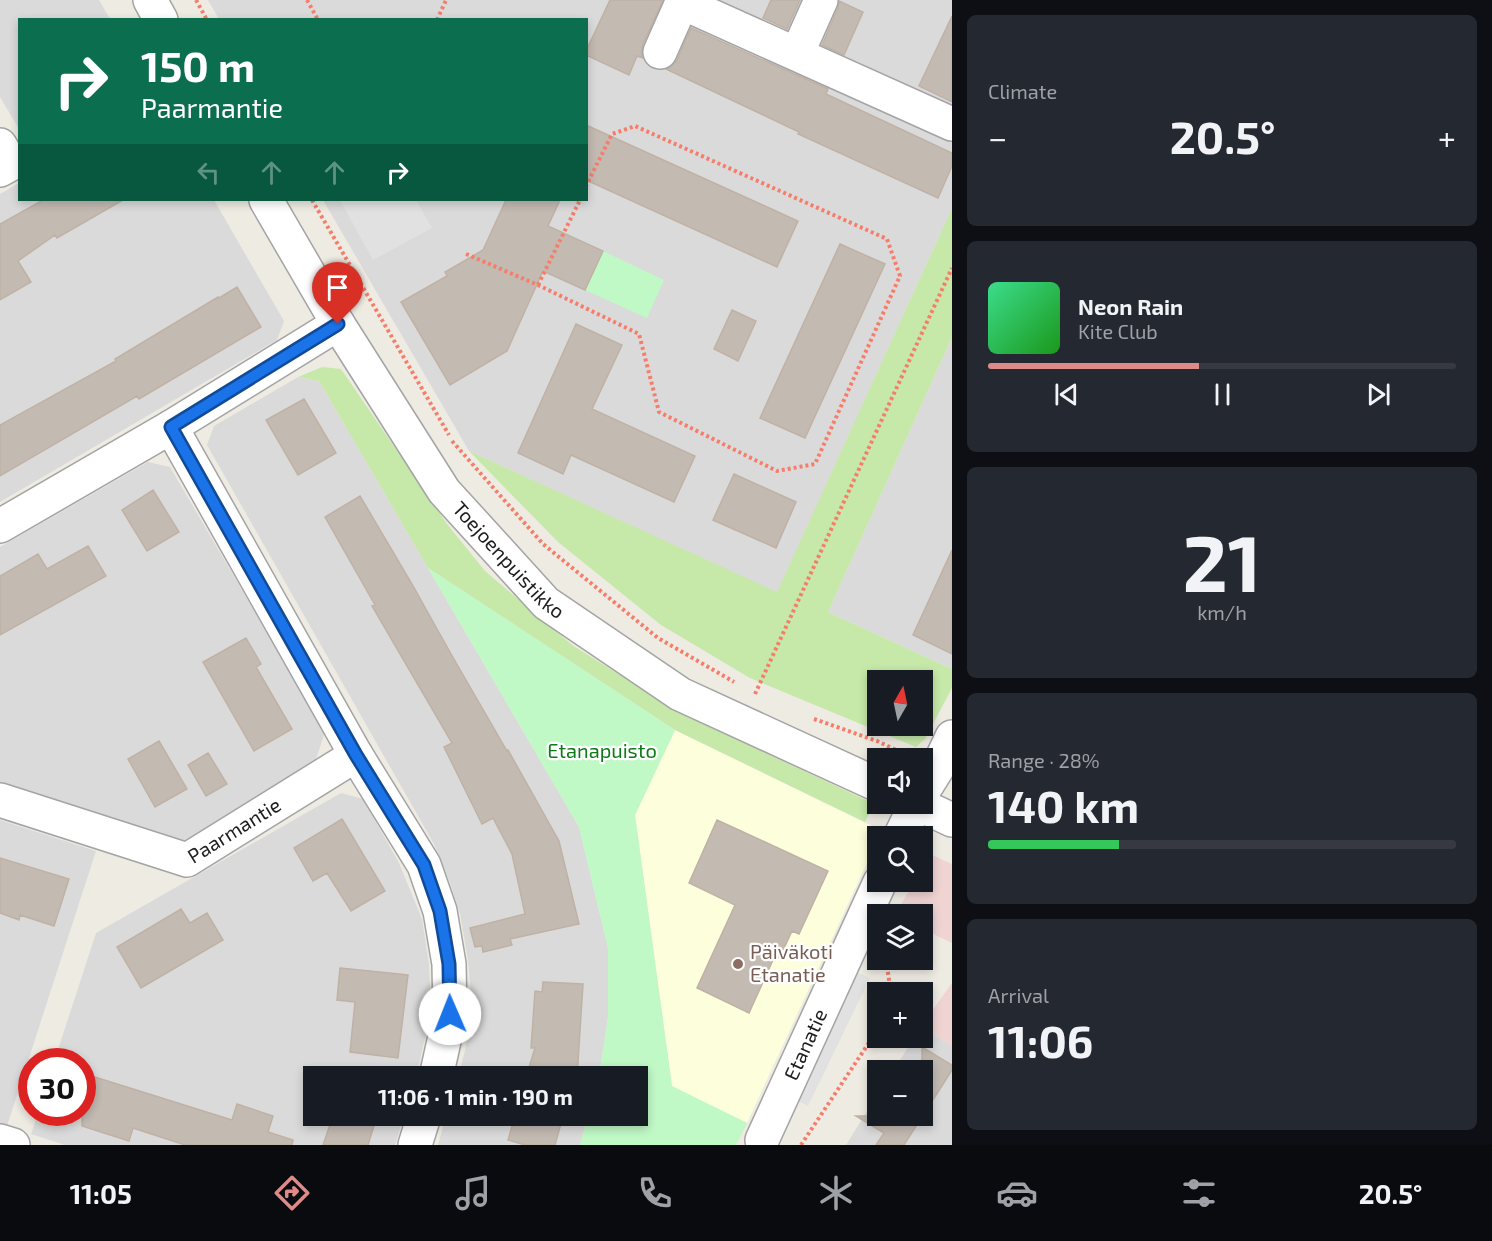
<!DOCTYPE html>
<html lang="en">
<head>
<meta charset="utf-8">
<style>
	:root { --surface:#171b24; --page:#242831; --text:#f1f3f6; --muted:#9ea1a6; --line:#363941; --accent:#de8a89 }
	body { margin:0; font-family:"Exo 2",sans-serif; background:var(--page); color:var(--text); height:100vh; display:flex; flex-direction:column; font-size:22px; white-space:nowrap }
	* { box-sizing:border-box; margin:0 }
	p { font-size:20px; color:var(--muted) }
	.icon { flex:none; width:33px; height:33px; fill:none; stroke:currentColor; stroke-width:2; stroke-linecap:round; stroke-linejoin:round }
	.map { position:relative; flex:1; overflow:hidden }
	.details { display:flex; flex-direction:column; gap:15px; padding:15px; background:#0d0f14; width:540px }
	.details>* { flex:none }
	.guide { position:absolute; left:18px; top:18px; width:570px; height:183px; border-radius:0px; box-shadow:0 3px 9px #0003; background:#0b6e4f; color:#fff; overflow:hidden }
	.needle { width:39px; rotate:9deg }
	.buttons { position:absolute; left:867px; top:670px; display:grid; gap:12px }
	.buttons a { display:grid; place-items:center; width:66px; height:66px; border-radius:0px; background:var(--surface); box-shadow:0 3px 9px #0003; font-size:30px }
	.speed { position:absolute; left:18px; top:1048px; display:flex; gap:12px; font-size:30px; font-weight:700; text-align:center }
	.speed>* { display:grid; place-content:center; width:78px; height:78px; border-radius:50%; background:var(--surface); box-shadow:0 3px 9px #0003; line-height:1 }
	.speed .limit { border:9px solid #d22; background:#fff; color:#111 }
	.pin { position:absolute; display:grid; place-items:center; width:51px; height:51px; color:#fff; margin:-62px -26px; border-radius:50% 50% 50% 0; rotate:-45deg; box-shadow:0 0 6px #0007 }
	.pin .icon { rotate:45deg }
	.me { position:absolute; width:66px; margin:-33px; rotate:359deg; stroke-linejoin:round; filter:drop-shadow(0 0 4px #0008) }
	.turn { display:flex; align-items:center; gap:21px; height:126px; padding:0 24px; font-size:27px }
	.turn .icon { width:78px; height:78px; stroke-width:2.5 }
	.turn b { display:block; font-size:42px; line-height:51px }
	.lanes { display:flex; align-items:center; height:57px; padding:0 24px; background:#0003; justify-content:center; gap:30px; direction:ltr }
	.lanes .off { opacity:.35 }
	.big { font-size:45px; font-weight:700; line-height:1.1 }
	.details .tile { flex:1; display:flex; flex-direction:column; justify-content:center; gap:9px; min-width:0; padding:0 21px; border-radius:9px; background:var(--page) }
	.details .dial { align-items:center; gap:0 }
	.dial b { font-size:78px; line-height:1 }
	.song { display:flex; align-items:center; gap:18px }
	.cover { width:72px; height:72px; border-radius:9px; background:linear-gradient(135deg,hsl(150 70% 55%),hsl(120 70% 35%)) }
	.played { height:6px; border-radius:3px; background:linear-gradient(90deg,var(--accent) 45%,var(--line) 45%) }
	.keys { display:flex; justify-content:space-around; direction:ltr }
	.heat { display:flex; justify-content:space-between; align-items:center; font-size:33px; direction:ltr }
	.charge { height:9px; border-radius:4px; background:linear-gradient(90deg,#34c759 28%,var(--line) 0) }
	.trip { position:absolute; left:303px; top:1066px; width:345px; height:60px; border-radius:0px; background:var(--surface); box-shadow:0 3px 9px #0003; font-weight:700; line-height:60px; text-align:center }
	.tabs { display:flex; height:96px; justify-content:space-around; align-items:center; background:#090b0e; color:var(--muted) }
	.tabs .icon { width:42px; height:42px }
	.tabs .on { color:var(--accent) }
	.tabs b { font-size:27px; color:var(--text) }
	main { display:flex; flex:1; min-height:0 }
	.map>svg:first-child { display:block }
	.residential { fill:#dbdada }
	.commercial { fill:#efd4d2 }
	.education { fill:#fdfedb }
	.grass { fill:#c6e8a9; fill-rule:evenodd }
	.park { fill:#c0f8c6 }
	.parking { fill:#e1e1e1 }
	.building { fill:#c3bab2; stroke:#bfb2a5; stroke-width:1.5 }
	.lines { fill:none; stroke-linecap:round; stroke-linejoin:round }
	.minor-casing { stroke:#a4a4a4; stroke-width:36 }
	.path { stroke:#f77d6b; stroke-width:4; stroke-dasharray:3 3; stroke-linecap:butt }
	.minor { stroke:#fff; stroke-width:33 }
	.route-casing { stroke:#114b97; stroke-width:15 }
	.route { stroke:#1a73e8; stroke-width:10 }
	.education-dot { fill:#8d6e63; stroke:#fff; stroke-width:2 }
	.labels { text-anchor:middle; stroke-width:4.5; stroke-linejoin:round; paint-order:stroke }
	.street-label { font-size:20px; fill:#1d1d1d; stroke:#fff }
	.park-label { font-size:20px; fill:#0d7919; stroke:#fff }
	.education-label { font-size:20px; fill:#785e54; stroke:#fff; text-anchor:start }
</style>
</head>
<body>
<main>
<div class="map">
<svg width="952" height="1145" viewBox="0 0 952 1145">
	<rect width="100%" height="100%" fill="#eeebe3"/>
	<path class="residential" d="M0,0H99L110,19L20,20L19,129L0,97Z
		M208,0H952V208L777,593L469,451L323,200H586V20L219,19Z
		M19,183L20,200H214L284,321L277,340L0,502V194Z
		M952,337V669L828,612Z
		M298,377L319,381L579,827L608,948V1017L599,1077H458L465,1051L472,1006L468,960L460,914L450,883L434,844L207,445L214,426Z
		M148,462L170,467L325,732L315,762L184,841L0,782V547Z
		M341,793L363,799L399,863L422,919L429,964L431,1012L416,1077H314V1116H404L395,1145H65L31,1134L38,1113H82V1062H54L96,933Z
		M0,820L96,851L7,1126L0,1124Z
		M923,1026L952,1046V1145H846L877,1095L878,1116H922V1071H893L914,1038H922Z
		M446,1116H588L580,1145H438Z"/>
	<path class="commercial" d="M930,854L952,864V943L923,929L922,915H895L914,882H922L923,867Z
		M952,983V1046L922,1025Z"/>
	<path class="education" d="M675,730L882,831L879,837H878L877,841L747,1123L672,1087L635,815Z"/>
	<path class="grass" d="M952,208V337L828,612L952,669V688L925,739L916,747L750,678L661,625L558,542L469,451L777,592ZM878,681H922V726H878Z
		M322,367L341,369L447,524L485,571L572,645L682,714L868,801L872,808L865,822L675,730L428,568L319,381L298,377Z"/>
	<path class="park" d="M603,251L664,280L647,318L585,290Z
		M428,568L675,730L635,815L672,1086L747,1123L736,1145H580L588,1116H638V1077H599L608,1017V948L579,827Z"/>
	<path class="parking" d="M340,200H416L432,228L373,260Z
		M848,968L870,978L808,1106L786,1095Z"/>
	<path class="building" d="M610,0H663L643,44L641,53L643,58L637,56L629,75L586,55V51Z
		M771,0H800L787,29L763,18Z
		M839,1L863,12L844,55L822,45L838,8Z
		M952,16V102L919,86Z
		M691,28L828,89L826,94L952,153V166L938,198L798,134L799,132L666,69L671,67L677,60Z
		M586,125L798,221L777,267L586,180Z
		M43,200H123L57,238L55,235L18,261L31,282L0,300V224Z
		M506,200H560L548,226L603,251L585,290L543,271L507,351L450,385L401,302L447,276L445,272L483,250Z
		M840,244L885,264L805,438L760,418Z
		M237,287L261,327L139,399L137,396L0,476V425L116,361L115,359L218,297L219,298Z
		M732,310L756,321L738,361L714,349Z
		M576,324L622,345L592,409L695,456L674,502L571,455L563,474L518,453Z
		M304,399L336,453L298,475L266,420Z
		M734,474L796,502L776,548L713,520Z
		M153,490L179,532L147,551L122,510Z
		M360,496L412,584L451,654L507,751L508,750L559,841L579,924L510,939L512,945L483,952L482,946L475,947L470,928L525,914L512,854L493,818L482,824L444,747L452,743L372,606L375,605L325,517Z
		M88,546L106,576L0,635V576L38,554L47,569Z
		M952,550V654L913,635Z
		M246,638L261,664L256,667L292,729L254,751L203,662Z
		M159,741L187,789L155,807L128,759Z
		M208,753L227,784L206,796L188,765Z
		M342,819L385,891L351,911L327,873L313,881L294,848Z
		M717,820L828,871L799,934L792,931L780,957L773,960L749,1013L697,988L735,905L689,883Z
		M0,858L69,879L54,926L20,915L19,920L0,913Z
		M181,909L190,923L207,913L223,940L141,988L117,947Z
		M340,968L408,975L398,1058L350,1052L355,1002L337,1000Z
		M543,982L583,984L577,1077H526L535,1048H531L535,991L542,992Z
		M922,1047L952,1065V1070L904,1145H876L884,1133L856,1116H922Z
		M82,1073L232,1120L237,1104L273,1116L268,1132L293,1140L292,1145H185L133,1128L129,1141L82,1126Z
		M333,1116H377L368,1145H323Z
		M515,1116H563L555,1145H525L508,1140Z"/>
	<g class="lines">
		<g class="minor-casing">
			<g id="minor">
				<path d="M150,0L161,20"/>
				<path d="M693,0L696,9L952,124"/>
				<path d="M660,52L683,0"/>
				<path d="M797,54L821,0"/>
				<path d="M0,145L11,164L0,170"/>
				<path id="s1" d="M266,200L338,324L444,491L546,603L680,694L878,785"/>
				<path d="M171,427L356,755L424,865L440,911L449,964L450,1014L436,1077"/>
				<path d="M0,526L171,427L338,324"/>
				<path d="M922,793L937,769L952,737"/>
				<path id="s2" d="M0,800L187,860L356,755"/>
				<path d="M918,804L952,820"/>
				<path d="M900,837L916,804"/>
				<path id="s3" d="M762,1140L880,882"/>
				<path d="M0,1141L13,1145"/>
				<path d="M415,1145L424,1116"/>
			</g>
		</g>
		<path class="path" d="M196,0L207,20
			M307,0L318,20
			M437,20L446,0
			M312,200L449,435
			M466,254L538,285L639,334L659,412L777,471L815,464L900,276L887,239L635,126L612,134L586,186
			M538,285L580,200
			M452,441L543,544L658,638L734,682
			M755,694L952,268
			M814,719L877,741L911,757
			M900,759L903,753
			M886,960L891,993
			M801,1145L878,1029"/>
		<use href="#minor" class="minor"/>
	</g>
	<g class="lines">
		<g class="route-casing">
			<path id="route" d="M338,324L171,427L356,755L424,865L440,911L449,964L450,1014"/>
		</g>
		<use href="#route" class="route"/>
	</g>
	<circle class="education-dot" cx="738" cy="964" r="6"/>
	<g class="labels">
		<g class="street-label">
			<text dy="7" stroke="none"><textPath href="#s1" startOffset="436">Toejoenpuistikko</textPath></text>
			<text dy="7" stroke="none"><textPath href="#s2" startOffset="252">Paarmantie</textPath></text>
			<text dy="7" stroke="none"><textPath href="#s3" startOffset="105">Etanatie</textPath></text>
		</g>
		<g class="park-label">
			<text x="602" y="758">Etanapuisto</text>
		</g>
		<g class="education-label">
			<text x="750" y="959">Päiväkoti<tspan x="750" dy="23">Etanatie</tspan></text>
		</g>
	</g>
</svg>
<div class="buttons">
<a><svg class="needle" viewBox="-14 -14 28 28"><path d="M0-13l5 13h-10z" fill="#e53935"/><path d="M0 13l5-13h-10z" fill="#9ea1a6"/></svg></a>
<a><svg class="icon" aria-label="sound" viewBox="0 0 24 24"><path d="M4 9h4l5-4v14l-5-4H4zM17 9q2 3 0 6"/></svg></a>
<a><svg class="icon" aria-label="search" viewBox="0 0 24 24"><circle cx="10" cy="10" r="6"/><path d="M15 15l6 6"/></svg></a>
<a><svg class="icon" aria-label="layers" viewBox="0 0 24 24"><path d="M12 4l9 5-9 5-9-5zM3 14l9 5 9-5"/></svg></a>
<a>+</a>
<a>−</a>
</div>
<div class="speed"><div class="limit">30</div></div>
<div class="pin" style="left:338px;top:324px;background:#d93025"><svg class="icon" aria-label="arrive" viewBox="0 0 24 24"><path d="M6 21V4h12l-3 4 3 4H6"/></svg></div>
<svg class="me" style="left:450px;top:1014px" viewBox="-20 -20 40 40"><circle r="19" fill="#fff"/><path d="M0-13L10 11 0 6-10 11z" fill="#1a73e8"/></svg>
<div class="trip">11:06 · 1 min · 190 m</div>
<div class="guide">
<div class="turn"><svg class="icon" aria-label="right" viewBox="0 0 24 24"><path d="M7 20v-9h11M14 6l5 5-5 5"/></svg><div><b>150 m</b>Paarmantie</div></div>
<div class="lanes"><svg class="icon off" aria-label="left" viewBox="0 0 24 24"><path d="M17 20v-9H6M10 6l-5 5 5 5"/></svg><svg class="icon off" aria-label="ahead" viewBox="0 0 24 24"><path d="M12 20V5M6 11l6-6 6 6"/></svg><svg class="icon off" aria-label="ahead" viewBox="0 0 24 24"><path d="M12 20V5M6 11l6-6 6 6"/></svg><svg class="icon" aria-label="right" viewBox="0 0 24 24"><path d="M7 20v-9h11M14 6l5 5-5 5"/></svg></div>
</div>
</div>
<section class="details">
<div class="tile"><p>Climate</p>
<div class="heat"><a>−</a><b class="big">20.5°</b><a>+</a></div>
</div>
<div class="tile">
<div class="song"><i class="cover"></i><div><b>Neon Rain</b><p>Kite Club</p></div></div>
<div class="played"></div>
<div class="keys"><svg class="icon" aria-label="previous" viewBox="0 0 24 24"><path d="M18 5L8 12l10 7zM5 5v14"/></svg><svg class="icon" aria-label="pause" viewBox="0 0 24 24"><path d="M8 5v14M16 5v14"/></svg><svg class="icon" aria-label="next" viewBox="0 0 24 24"><path d="M6 5l10 7-10 7zM19 5v14"/></svg></div>
</div>
<div class="tile dial"><b>21</b><p>km/h</p></div>
<div class="tile"><p>Range · 28%</p><b class="big">140 km</b><div class="charge"></div></div>
<div class="tile"><p>Arrival</p><b class="big">11:06</b></div>
</section>
</main>
<nav class="tabs">
<b>11:05</b>
<svg class="icon on" aria-label="directions" viewBox="0 0 24 24"><path d="M12 3l9 9-9 9-9-9zM9 14v-3h6M13 9l2 2-2 2"/></svg>
<svg class="icon" aria-label="music" viewBox="0 0 24 24"><path d="M9 18V5l10-2v13"/><circle cx="6" cy="18" r="3"/><circle cx="16" cy="16" r="3"/></svg>
<svg class="icon" aria-label="phone" viewBox="0 0 24 24"><path d="M5 4h4l2 5-3 2q2 4 5 5l2-3 5 2v4C11 20 4 13 5 4z"/></svg>
<svg class="icon" aria-label="climate" viewBox="0 0 24 24"><path d="M12 3v18M4 7l16 10M4 17L20 7"/></svg>
<svg class="icon" aria-label="car" viewBox="0 0 24 24"><path d="M5 17H2v-5l4-1 3-4h7l3 4 3 1v5h-3M9 17h6M6 11h13"/><circle cx="7" cy="17" r="2"/><circle cx="17" cy="17" r="2"/></svg>
<svg class="icon" aria-label="filters" viewBox="0 0 24 24"><path d="M4 7h16M4 17h16"/><circle cx="9" cy="7" r="2"/><circle cx="15" cy="17" r="2"/></svg>
<b>20.5°</b>
</nav>
</body>
</html>
